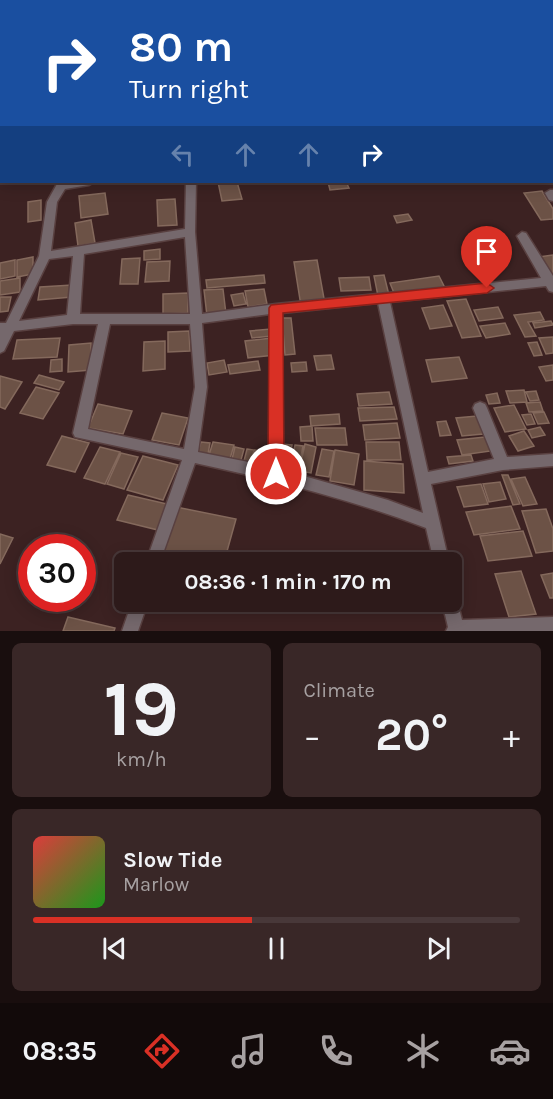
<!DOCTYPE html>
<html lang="en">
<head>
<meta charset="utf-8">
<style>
	:root { --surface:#2d1a1a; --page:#392727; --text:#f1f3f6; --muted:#a7a1a2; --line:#483839; --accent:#d93025 }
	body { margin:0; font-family:Karla,sans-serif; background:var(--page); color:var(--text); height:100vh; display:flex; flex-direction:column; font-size:22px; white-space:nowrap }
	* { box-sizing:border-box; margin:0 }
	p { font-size:20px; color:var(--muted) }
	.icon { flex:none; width:33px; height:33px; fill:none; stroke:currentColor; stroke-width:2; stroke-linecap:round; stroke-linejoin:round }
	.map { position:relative; height:631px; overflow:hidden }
	.panel { display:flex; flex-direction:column; gap:12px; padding:12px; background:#190e0e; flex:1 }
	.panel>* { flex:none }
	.banner { position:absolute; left:0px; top:0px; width:554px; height:183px; box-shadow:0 3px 15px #0003,0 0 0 2px var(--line); background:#1a4fa0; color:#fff; overflow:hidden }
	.speed { position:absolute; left:18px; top:534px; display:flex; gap:12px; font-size:30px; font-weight:700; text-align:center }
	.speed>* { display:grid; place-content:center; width:78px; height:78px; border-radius:50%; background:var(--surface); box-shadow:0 3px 15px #0003,0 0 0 2px var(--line); line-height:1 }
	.speed .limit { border:9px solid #d22; background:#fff; color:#111 }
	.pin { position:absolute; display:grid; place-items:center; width:51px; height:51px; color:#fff; margin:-62px -26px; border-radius:50% 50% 50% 0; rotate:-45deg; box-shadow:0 0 6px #0007 }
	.pin .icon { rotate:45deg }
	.me { position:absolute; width:66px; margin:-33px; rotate:0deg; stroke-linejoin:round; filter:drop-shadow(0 0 4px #0008) }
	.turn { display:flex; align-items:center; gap:21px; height:126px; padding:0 30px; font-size:27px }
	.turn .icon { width:78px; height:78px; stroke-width:2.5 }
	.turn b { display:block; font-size:42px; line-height:51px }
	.lanes { display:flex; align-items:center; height:57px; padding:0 30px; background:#0003; justify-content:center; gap:30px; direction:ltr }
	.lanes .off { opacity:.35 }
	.big { font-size:45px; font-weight:700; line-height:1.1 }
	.panel .card { flex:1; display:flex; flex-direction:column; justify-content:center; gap:9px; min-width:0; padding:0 21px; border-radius:9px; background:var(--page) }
	.panel .dial { align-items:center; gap:0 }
	.dial b { font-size:78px; line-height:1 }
	.song { display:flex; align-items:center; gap:18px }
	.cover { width:72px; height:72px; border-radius:9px; background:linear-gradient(135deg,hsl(0 70% 55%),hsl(120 70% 35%)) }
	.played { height:6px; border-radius:3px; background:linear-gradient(90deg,var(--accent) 45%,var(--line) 45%) }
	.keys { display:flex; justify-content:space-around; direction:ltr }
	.heat { display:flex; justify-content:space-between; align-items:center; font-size:33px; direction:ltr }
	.panel .tiles { flex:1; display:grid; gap:12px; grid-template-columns:1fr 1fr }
	.card:last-child { grid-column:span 2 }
	.trip { position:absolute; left:114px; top:552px; width:348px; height:60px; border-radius:9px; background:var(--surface); box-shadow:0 3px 15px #0003,0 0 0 2px var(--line); font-weight:700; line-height:60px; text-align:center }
	.menu { display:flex; height:96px; justify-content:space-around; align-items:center; background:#120a0a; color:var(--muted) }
	.menu .icon { width:42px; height:42px }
	.menu .current { color:var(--accent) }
	.menu b { font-size:27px; color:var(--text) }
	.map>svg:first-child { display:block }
	.building { fill:#6c5246; stroke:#84695c; stroke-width:1.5 }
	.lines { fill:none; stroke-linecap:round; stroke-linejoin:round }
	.street-casing { stroke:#594040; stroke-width:3 }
	.street { fill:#75686c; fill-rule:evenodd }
	.route { fill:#d93025; stroke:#8d1f18; stroke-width:1.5 }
</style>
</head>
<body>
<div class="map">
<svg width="553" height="631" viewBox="0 0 553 631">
	<rect width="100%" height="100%" fill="#3c2222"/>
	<path class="building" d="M218,182H237L242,199L222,201Z
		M328,182H346L349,188L330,190Z
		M542,191L553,209V219L541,220L524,193Z
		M105,193L108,214L81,218L79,196Z
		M175,199L177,225L158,226L157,200Z
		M41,200V220L28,222V202Z
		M408,214L412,220L397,223L394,216Z
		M91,220L95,243L78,246L75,223Z
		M160,249V259L144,260V251Z
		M553,255V274H548L538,257Z
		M33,257V274L17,277V260Z
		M140,258L138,284H120L122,259Z
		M15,260V276L0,279V263Z
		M317,260L325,304L301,306L294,262Z
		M170,261L169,281L145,282L147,262Z
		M264,275L265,283L207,288L206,280Z
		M384,275L389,295L378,296L374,276Z
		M439,276L446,290L396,298L390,283Z
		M369,277L371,290L341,291L339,278Z
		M20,278V292L0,295V281Z
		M72,285V297L38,300L40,287Z
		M223,289L226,314L207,316L204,290Z
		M264,289L267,304L248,307L245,291Z
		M188,293V313L163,314V294Z
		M243,293L246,304L234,306L231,295Z
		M0,297H11L8,311L0,312Z
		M466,299L481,336L462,338L447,301Z
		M443,305L452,326L430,329L422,308Z
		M498,307L503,318L479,321L474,310Z
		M540,312L544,320L528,322L536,336L525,337L514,315Z
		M282,318H291L295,354L285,355Z
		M551,321L553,325L535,328L533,323Z
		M505,323L510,334L486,338L480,326Z
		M271,329L272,336L252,338L250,331Z
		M189,331L190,351L168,352V332Z
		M553,337V353L546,354L539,338Z
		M60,338L57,357L13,359L17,340Z
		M272,338L275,355L248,358L245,341Z
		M165,341V369L143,371L144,342Z
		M537,342L542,355L534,356L528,343Z
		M91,343V370L68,372L69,345Z
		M331,355L334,369L317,370L314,356Z
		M459,357L467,378L432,382L426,360Z
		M62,359V371L50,372L51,360Z
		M224,360L227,372L209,375L207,363Z
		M258,361L260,370L230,374L228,365Z
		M306,362L307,371L292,372L291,363Z
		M553,365V380L546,381L539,367Z
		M39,375L64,382L59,390L34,383Z
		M0,376L22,382L5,409L0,407Z
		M36,387L59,393L43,419L20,413Z
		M524,390L527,402L510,403L506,391Z
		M536,391L539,400L530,401L526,392Z
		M389,392L392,404L359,406L357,394Z
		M497,393L500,403L489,404L486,395Z
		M540,402L543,411L529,412L526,403Z
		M98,404L132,411L123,434L88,428Z
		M514,405L526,429L505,432L494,408Z
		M394,407L397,419L360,421L358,408Z
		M544,412L549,423L538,424L533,413Z
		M162,413L188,418L179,445L152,440Z
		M339,414L340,424L311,426L310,416Z
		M531,414L535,424L527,425L522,415Z
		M477,416L483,434L462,436L456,418Z
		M446,421L451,435L440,436L437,422Z
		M397,423L400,438L365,440L363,425Z
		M312,426L313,441H301L300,427Z
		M540,427L545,435L532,438L528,430Z
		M315,428H345L347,445H317Z
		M524,431L534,446L518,451L509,436Z
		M62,436L89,443L75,472L47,465Z
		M485,437L491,451L462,455L457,440Z
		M201,442L210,443L208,454L198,452Z
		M213,442L234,445L230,459L209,455Z
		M366,442H399L401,460H367Z
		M281,444L292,445L288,469L277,467Z
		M305,444L316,447L311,473L299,471Z
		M295,445L303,446L298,472L290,470Z
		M100,447L120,452L105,484L84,478Z
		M235,447L244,449L241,460L232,459Z
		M247,449L254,450L251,462L244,461Z
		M322,449L334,451L329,477L316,475Z
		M255,450L264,452L261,465L252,464Z
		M335,450L359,454L354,485L330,481Z
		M121,453L138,457L124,489L107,484Z
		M471,455L473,461L449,464L447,457Z
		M143,456L178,465L163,500L127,490Z
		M364,461L403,464L404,493L364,490Z
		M502,475H508L520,504L513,505Z
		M525,477L537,504L523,506L511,479Z
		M500,482L506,499L489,502L483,484Z
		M481,484L488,504L464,507L457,487Z
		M128,495L167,504L158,530L117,520Z
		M511,506L520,529L474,535L466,512Z
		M176,507L236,519L224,562H214L162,552Z
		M546,509L553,529V551L536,553L522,511Z
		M523,531L532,556L488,561L480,536Z
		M0,534L13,538L0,564Z
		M521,571L536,614L509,617L495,574Z
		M553,573V598H550L541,575Z
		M68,617L115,628L114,631H63Z"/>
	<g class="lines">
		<g class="street-casing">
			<path id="street" d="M370,0H378L379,2H371Z
				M552,22H553V26H552Z
				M552,63H553V69H552Z
				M552,132H553V138H552Z
				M69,182H94L89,185L65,189L57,202L51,251L185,229L186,182H196L195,232L202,314L276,304L541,278L517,236L522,232L526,233L553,276V292L549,291L546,286L390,302L428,472L494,459L473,408L475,404L480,402L485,404L487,408L507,457L553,454V466L503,470L431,484L449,562H434L426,528C351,499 273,480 195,463L160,562H146L182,460L75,437L73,433L98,324H73L14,331L4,351L0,353V323H6L39,256L47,202L57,184ZM185,237L190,314H80L84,254ZM73,256L67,315L19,321L49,259ZM378,303L423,513L388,500L283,470L282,313ZM270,314L269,466L198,452L207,387L202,323ZM110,324H190L195,387L184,449L88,429Z
				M550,190H553V201L549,200L545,193Z
				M452,595L456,596L462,620L553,617V631H446L448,627L442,602H452Z
				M132,602H148L138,631H122Z"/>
		</g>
		<use href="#street" class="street"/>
	</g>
	<path class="route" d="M487,283L494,288L487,293L283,313L284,474L282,480L276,482L270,480L268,474L269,308L271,305Z"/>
</svg>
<div class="speed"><div class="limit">30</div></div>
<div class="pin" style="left:487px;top:288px;background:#d93025"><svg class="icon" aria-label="arrive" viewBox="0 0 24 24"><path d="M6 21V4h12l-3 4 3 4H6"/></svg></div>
<svg class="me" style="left:276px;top:474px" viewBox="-20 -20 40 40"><circle r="17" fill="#d93025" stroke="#fff" stroke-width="3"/><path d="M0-11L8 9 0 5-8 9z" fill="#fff"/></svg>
<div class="trip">08:36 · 1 min · 170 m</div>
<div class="banner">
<div class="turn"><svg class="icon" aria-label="right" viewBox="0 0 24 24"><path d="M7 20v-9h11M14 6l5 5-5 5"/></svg><div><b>80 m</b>Turn right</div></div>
<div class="lanes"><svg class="icon off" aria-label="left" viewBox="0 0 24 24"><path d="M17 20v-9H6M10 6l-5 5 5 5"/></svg><svg class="icon off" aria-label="ahead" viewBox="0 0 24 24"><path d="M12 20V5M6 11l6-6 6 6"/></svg><svg class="icon off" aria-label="ahead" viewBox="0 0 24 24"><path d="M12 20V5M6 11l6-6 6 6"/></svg><svg class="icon" aria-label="right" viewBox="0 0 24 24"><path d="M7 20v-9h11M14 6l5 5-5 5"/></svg></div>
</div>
</div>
<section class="panel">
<div class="tiles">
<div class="card dial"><b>19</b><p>km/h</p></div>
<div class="card"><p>Climate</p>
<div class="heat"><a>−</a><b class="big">20°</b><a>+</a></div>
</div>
<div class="card">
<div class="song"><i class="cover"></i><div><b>Slow Tide</b><p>Marlow</p></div></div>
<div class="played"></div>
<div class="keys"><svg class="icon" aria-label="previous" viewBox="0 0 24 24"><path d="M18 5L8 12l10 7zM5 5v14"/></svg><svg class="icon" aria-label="pause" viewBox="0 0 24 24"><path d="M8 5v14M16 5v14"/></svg><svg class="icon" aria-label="next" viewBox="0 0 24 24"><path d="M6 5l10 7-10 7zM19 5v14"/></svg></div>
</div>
</div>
</section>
<nav class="menu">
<b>08:35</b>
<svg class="icon current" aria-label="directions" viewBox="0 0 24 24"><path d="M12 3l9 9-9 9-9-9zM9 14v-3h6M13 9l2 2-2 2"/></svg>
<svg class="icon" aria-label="music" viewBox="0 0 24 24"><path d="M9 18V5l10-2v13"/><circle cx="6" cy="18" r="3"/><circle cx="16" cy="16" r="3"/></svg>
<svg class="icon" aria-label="phone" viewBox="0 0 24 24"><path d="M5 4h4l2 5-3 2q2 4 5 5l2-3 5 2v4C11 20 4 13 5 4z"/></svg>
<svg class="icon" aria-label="climate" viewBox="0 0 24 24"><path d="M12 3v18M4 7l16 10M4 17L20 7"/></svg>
<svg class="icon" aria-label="car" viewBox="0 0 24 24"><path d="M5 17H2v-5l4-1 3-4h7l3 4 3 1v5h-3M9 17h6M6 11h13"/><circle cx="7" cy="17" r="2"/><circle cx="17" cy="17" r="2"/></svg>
</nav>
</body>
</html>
